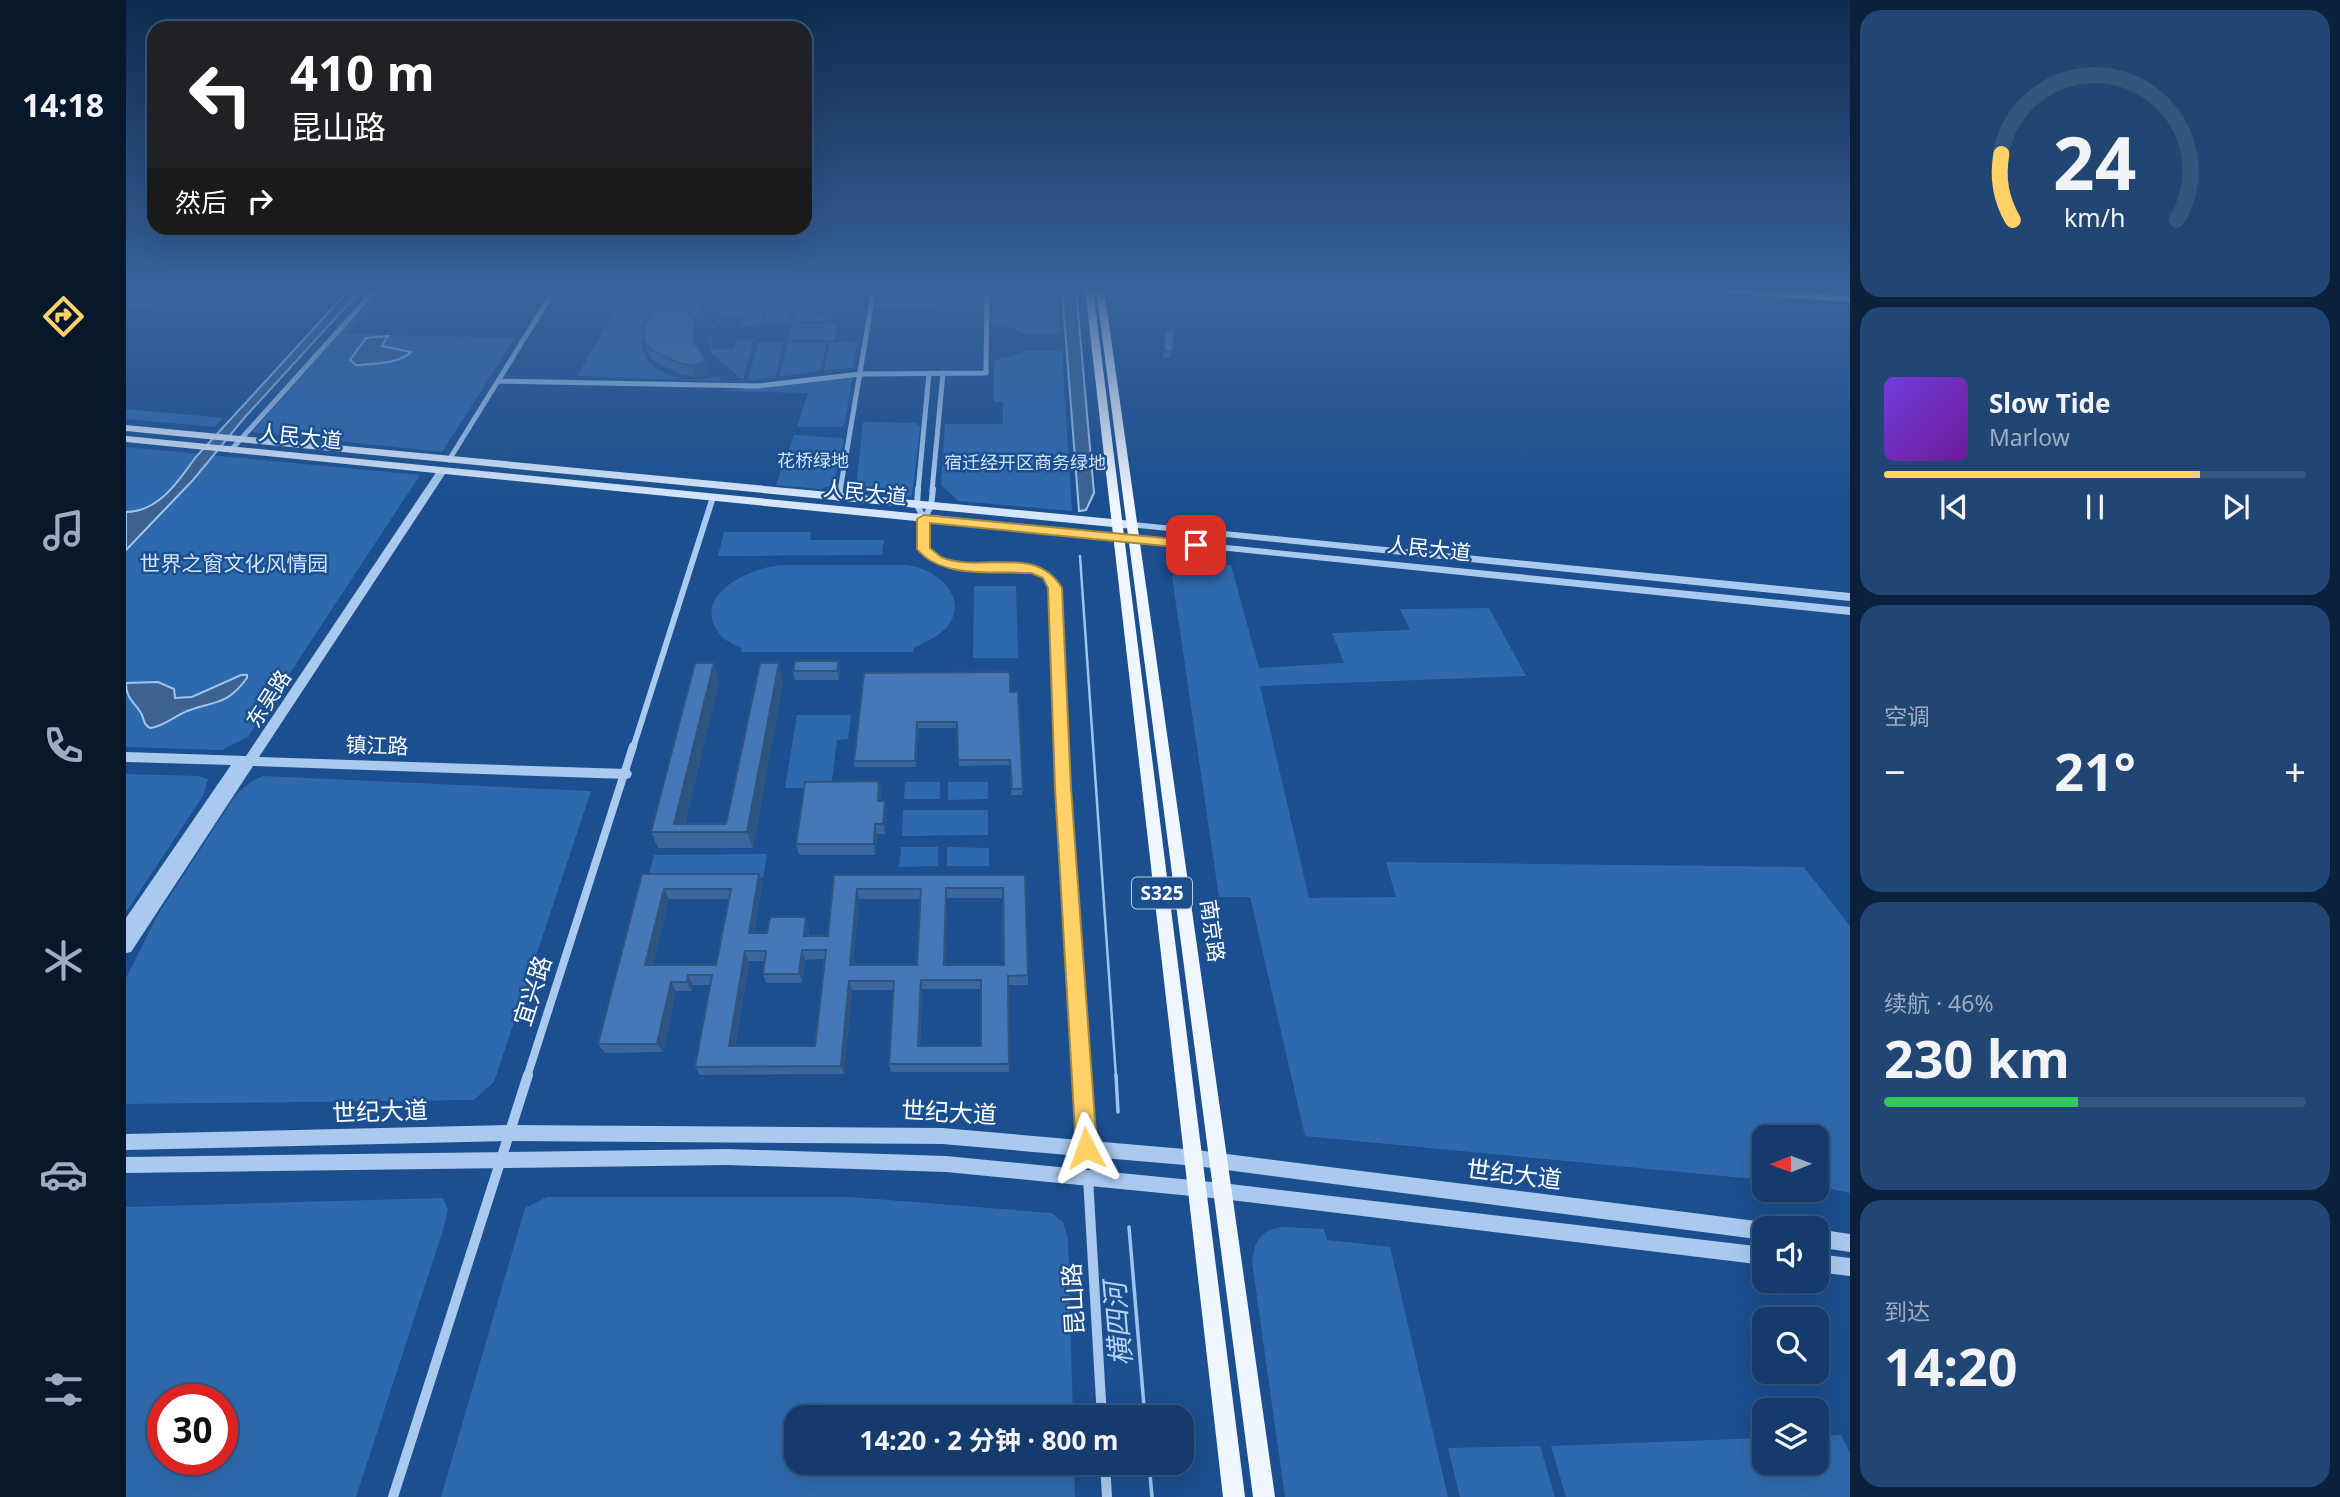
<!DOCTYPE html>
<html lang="zh">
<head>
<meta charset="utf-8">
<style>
	:root { --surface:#143b6b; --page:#214673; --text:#f1f3f6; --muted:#9dadc1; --line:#33557e; --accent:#ffd166 }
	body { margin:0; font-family:"Noto Sans","Noto Sans SC",sans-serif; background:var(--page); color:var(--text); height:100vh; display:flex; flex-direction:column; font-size:26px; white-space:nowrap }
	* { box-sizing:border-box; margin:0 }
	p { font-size:23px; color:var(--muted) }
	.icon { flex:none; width:38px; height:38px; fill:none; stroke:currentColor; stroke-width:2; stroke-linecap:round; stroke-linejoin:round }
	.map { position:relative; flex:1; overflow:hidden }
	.sheet { display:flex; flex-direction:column; gap:10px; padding:10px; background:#0b203b; width:490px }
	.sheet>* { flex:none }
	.hud { position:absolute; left:21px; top:21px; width:665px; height:214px; border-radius:21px; box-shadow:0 7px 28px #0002,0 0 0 2px var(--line); background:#202124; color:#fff; overflow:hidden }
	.needle { width:46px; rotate:269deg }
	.fabs { position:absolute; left:1626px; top:1125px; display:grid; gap:14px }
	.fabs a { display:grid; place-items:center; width:77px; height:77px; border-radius:14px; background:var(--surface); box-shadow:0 7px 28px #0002,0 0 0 2px var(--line); font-size:35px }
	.speed { position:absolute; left:21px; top:1384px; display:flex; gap:14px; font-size:35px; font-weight:700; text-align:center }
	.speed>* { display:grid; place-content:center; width:91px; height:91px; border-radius:50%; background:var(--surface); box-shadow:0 7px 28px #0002,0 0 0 2px var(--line); line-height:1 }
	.speed .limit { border:10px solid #d22; background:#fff; color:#111 }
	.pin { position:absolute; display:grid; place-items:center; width:60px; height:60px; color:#fff; margin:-30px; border-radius:14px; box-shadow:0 4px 10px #0006 }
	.me { position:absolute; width:77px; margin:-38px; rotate:356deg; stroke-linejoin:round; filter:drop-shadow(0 0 5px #0008) }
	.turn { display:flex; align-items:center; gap:24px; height:147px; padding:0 28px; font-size:32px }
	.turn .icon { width:91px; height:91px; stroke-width:2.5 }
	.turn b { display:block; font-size:49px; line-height:60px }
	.then { display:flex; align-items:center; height:66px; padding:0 28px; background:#0003; gap:14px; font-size:26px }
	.big { font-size:52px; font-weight:700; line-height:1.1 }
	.sheet .widget { flex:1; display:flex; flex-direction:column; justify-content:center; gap:10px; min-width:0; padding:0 24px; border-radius:21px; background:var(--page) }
	.sheet .dial { align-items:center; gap:0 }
	.dial svg { height:182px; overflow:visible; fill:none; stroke:var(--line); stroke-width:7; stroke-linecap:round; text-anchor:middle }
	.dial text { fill:var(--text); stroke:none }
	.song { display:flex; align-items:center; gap:21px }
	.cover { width:84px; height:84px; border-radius:10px; background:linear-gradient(135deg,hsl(260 70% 55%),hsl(280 70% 35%)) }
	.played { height:7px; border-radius:4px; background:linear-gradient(90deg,var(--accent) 75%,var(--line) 75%) }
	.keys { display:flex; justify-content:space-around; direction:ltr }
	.heat { display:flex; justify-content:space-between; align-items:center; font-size:38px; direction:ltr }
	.charge { height:10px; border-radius:5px; background:linear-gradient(90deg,#34c759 46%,var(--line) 0) }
	.trip { position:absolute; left:658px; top:1405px; width:410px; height:70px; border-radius:21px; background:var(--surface); box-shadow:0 7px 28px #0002,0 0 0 2px var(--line); font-weight:700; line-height:70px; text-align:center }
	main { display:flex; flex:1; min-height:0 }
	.menu { display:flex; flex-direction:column; width:126px; justify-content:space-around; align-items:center; background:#08182b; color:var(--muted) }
	.menu .icon { width:49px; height:49px }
	.menu .active { color:var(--accent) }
	.menu b { font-size:32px; color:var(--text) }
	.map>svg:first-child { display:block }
	.green { fill:#2e69ad; fill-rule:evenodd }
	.water { fill:#3c6290; stroke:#9cc4f0; stroke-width:2 }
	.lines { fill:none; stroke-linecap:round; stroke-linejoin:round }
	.stream-far1 { stroke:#9cc4f0; stroke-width:2.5 }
	.stream { stroke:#9cc4f0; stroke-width:3.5 }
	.minor-far3 { stroke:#a9c9ee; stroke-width:5 }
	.minor-far2 { stroke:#a9c9ee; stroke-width:6 }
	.minor-far1 { stroke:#a9c9ee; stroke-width:8 }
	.minor { stroke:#a9c9ee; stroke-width:10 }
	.tertiary { fill:#a9c9ee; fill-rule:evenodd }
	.secondary { fill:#d6e6fa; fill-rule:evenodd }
	.primary { fill:#f0f6ff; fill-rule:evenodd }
	.trunk { fill:#f8faff; fill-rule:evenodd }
	.wall { fill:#3a679d; fill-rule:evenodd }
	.shaded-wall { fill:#305480 }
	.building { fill:#4478b7; stroke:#305480; stroke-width:2; fill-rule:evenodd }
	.route { fill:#ffd166; stroke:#a68842; stroke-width:2 }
	.labels { text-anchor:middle; stroke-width:5; stroke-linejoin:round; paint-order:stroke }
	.far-park-label { font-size:18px; fill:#cfe3fa; stroke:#1b4f8f }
	.shield { fill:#1b4f8f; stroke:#bbcadd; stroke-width:2 }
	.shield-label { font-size:19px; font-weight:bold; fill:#fff }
	.street-label { font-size:21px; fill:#fff; stroke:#1b4f8f }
	.park-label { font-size:21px; fill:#cfe3fa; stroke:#1b4f8f }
	.near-street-label { font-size:24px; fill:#fff; stroke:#1b4f8f }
	.near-water-label { font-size:28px; font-style:italic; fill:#b5d3f5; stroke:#1b4f8f }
</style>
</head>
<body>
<main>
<nav class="menu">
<b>14:18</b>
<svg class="icon active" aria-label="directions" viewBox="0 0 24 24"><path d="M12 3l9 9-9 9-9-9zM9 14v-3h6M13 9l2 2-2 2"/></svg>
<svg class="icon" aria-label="music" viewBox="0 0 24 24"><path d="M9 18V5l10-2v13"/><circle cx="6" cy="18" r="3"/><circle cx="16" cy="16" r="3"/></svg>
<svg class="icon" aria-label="phone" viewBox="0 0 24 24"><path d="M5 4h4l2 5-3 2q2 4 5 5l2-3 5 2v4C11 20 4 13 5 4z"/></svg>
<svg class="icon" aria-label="climate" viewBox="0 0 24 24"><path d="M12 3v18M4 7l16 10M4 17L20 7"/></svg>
<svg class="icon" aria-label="car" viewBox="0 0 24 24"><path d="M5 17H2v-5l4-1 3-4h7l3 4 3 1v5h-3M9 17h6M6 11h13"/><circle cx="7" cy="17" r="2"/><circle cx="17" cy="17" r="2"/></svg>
<svg class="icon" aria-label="filters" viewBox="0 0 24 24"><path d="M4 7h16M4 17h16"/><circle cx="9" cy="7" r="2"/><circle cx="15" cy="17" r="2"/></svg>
</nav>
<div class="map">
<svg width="1724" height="1497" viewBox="0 0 1724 1497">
	<rect width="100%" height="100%" fill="#1b4f8f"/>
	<path class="green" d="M0,289H50L25,310L0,309Z
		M253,289H264L238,320H231L219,334L389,338L316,452L126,432Z
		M506,289H608L590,292L522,324C506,352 525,372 554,378C567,381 580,378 593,376L594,381L451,376L490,309Z
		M643,289L632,326H615L618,316H597L588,327L584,328L597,312L615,301L620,290Z
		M751,289H814L812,310H753L749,305Z
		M866,289H931L935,334H899L881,326L866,324Z
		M645,296H669L663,322H638Z
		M673,296H686L682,310L690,314L705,315L704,322H667Z
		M666,324H711L708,340H662Z
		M582,336H585L587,349H608L611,339H628L617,380L585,353Z
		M658,342L649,378L622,380L632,343Z
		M662,342H701L695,370L653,377Z
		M732,342L727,368L698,370L704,343Z
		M900,351H936L946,511L832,501L815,485L819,424H877V402H868V361Z
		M727,375L718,426L715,427H671L682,393L595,391Z
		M0,409L97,418L88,427L0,419Z
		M737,422L790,423L794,427L786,497L750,494L730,488Z
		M668,435L716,438L718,441L707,485L694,489L650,485Z
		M0,447L294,475L122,737L96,750L0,747Z
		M598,532H685L684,540H758L756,555L592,556Z
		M657,565H780C809,568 845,596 821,627C812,637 800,642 788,648L787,652H615L616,648C605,644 596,639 590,629C568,591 630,566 657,565Z
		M1105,565L1133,668L1218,663L1206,633L1284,630L1274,609L1363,608L1400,676L1134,686L1183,898L1270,897L1260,862L1678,867L1724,926V1193L1691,1186L1690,1138H1638V1180L1179,1136L1124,897H1093L1046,577L1054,566Z
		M848,586H890L892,658H847Z
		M671,715H725L722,739L711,740L705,788H659Z
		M0,774L72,776L82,779L77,796L0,912Z
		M137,776L465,791L368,1082L348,1100L0,1104V978L31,916L109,796L124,782Z
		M779,782H814V799H778Z
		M822,782H862V799L822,800Z
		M777,810H862V835L776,836Z
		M775,847H812V866L773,867Z
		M821,847L863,848V866H821Z
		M641,854L637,878L522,879L528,855Z
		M421,1197H724L926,1213L937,1222L942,1239L947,1417L670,1418V1463H948L949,1497H315L399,1208Z
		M317,1198L322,1210L317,1230L230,1497H0V1207ZM37,1400H96V1460H37Z
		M1157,1227L1198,1229L1201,1240L1264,1247L1322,1497H1159L1126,1262C1129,1240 1134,1230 1157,1227Z
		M1715,1435L1724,1453V1497H1440L1425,1446L1638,1438V1463H1690L1691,1436Z
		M1414,1446L1429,1497H1334L1322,1448Z"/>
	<path class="water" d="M224,289H236L119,417L67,480L0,550V512C32,512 52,482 69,458Z
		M936,289H950L968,493L960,510L953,511Z
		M262,336L256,346L285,352C273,364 247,364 230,365L224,360L240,338Z
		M115,675H121V678C102,704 91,701 64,710C49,715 40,726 24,728C16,723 19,720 15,713C8,702 0,698 0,683L32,682L48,689L49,698L66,697Z"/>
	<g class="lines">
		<path class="stream-far1" d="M954,556L990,1077"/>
		<path class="stream" d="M990,1075L992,1112
			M1003,1227L1019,1418
			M1023,1463L1026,1497"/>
		<path class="minor-far3" d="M373,381L631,386L734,374L860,373L861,289
			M105,450L250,289
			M323,460L429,289
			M714,491L748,289
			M792,491L803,373
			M806,491L817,373"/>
		<path class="minor-far2" d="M792,489L791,505L798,519
			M807,489L805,506L798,519L797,549C830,577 874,564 914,571L922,575L929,588L935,748
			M713,498L714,489
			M507,748L587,497"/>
		<path class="minor-far1" d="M935,746L956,1077
			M401,1077L507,746"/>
		<path class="minor" d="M955,1075L960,1147
			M962,1178L976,1418
			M979,1463L981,1497
			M267,1497L402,1075"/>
		<path class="tertiary" d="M316,468L321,471L133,757L500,769L504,770L506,774L504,778L500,779L127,766L5,952L0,953V918L105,765L0,762V752L120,756L311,471Z
			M1007,522L1724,593V601L1003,527L1002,525Z
			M1009,536L1724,607V615L1005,541V537Z
			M382,1125L816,1128L1070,1150L1638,1222L1644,1225L1646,1228H1638V1240L1070,1166L816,1144L382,1141L0,1150V1134Z
			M601,1149L820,1156L1096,1183L1638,1247V1265L1096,1199L820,1172L601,1165L0,1173V1157Z
			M1690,1229L1724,1234V1252L1690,1247Z
			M1690,1254L1724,1258V1276L1690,1272Z"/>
		<path class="secondary" d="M0,425L1007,521L1013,525L1007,529L0,431Z
			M0,436L1009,535L1015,539L1009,543L0,442Z"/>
		<path class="primary" d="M959,289H967L1119,1497H1097Z
			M970,289H978L1149,1497H1127Z"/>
		<path class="trunk" d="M1583,289H1626L1724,296V302L1588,292Z"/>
	</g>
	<path class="wall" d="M605,297L592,306L571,330V347L582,369L581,373L570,377L556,375L528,361L521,351L518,340Z
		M1039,330L1046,354L1043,358L1037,357Z
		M713,661L714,669L713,680H669L667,671Z
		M738,673L884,692L897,789L896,795H885L884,765L833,766L831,728H792L790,767H729L728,761Z
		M593,680L559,824H600L657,680L627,848H532L525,832Z
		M753,781L755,792L754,801H759L760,811L759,834H751L749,855H673L670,844Z
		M516,874H633L636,884L628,933H641L683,927L682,936H702L708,875H899L902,975V985H882L883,1072H765L763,1064L768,990H726L718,1074L574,1075L569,1067L585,985H567L566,991H550L537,1052L479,1053L472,1044ZM821,898H876L877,965H819ZM543,899H603L590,965H527ZM733,899H794L791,965H727ZM698,959L689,1046H609L623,961H639L637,974L640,983H676L679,960ZM796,989H855V1046H794Z"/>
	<path class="shaded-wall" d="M598,289H604L605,297L592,306L571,330L572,355L569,344L568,319L589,295Z
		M579,358L582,369L581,373L570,377L567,366Z
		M713,661L714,669L713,680L711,671Z
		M588,663L593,680L557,832L548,824Z
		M653,663L657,680L627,848L621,832Z
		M753,781L755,792L753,811L752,801Z
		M759,801L760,811L759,834L757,824Z
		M749,824L751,834L749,855L748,844Z
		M633,874L636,884L626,943L623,933Z
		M820,888L821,898L819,974L818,965Z
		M538,889L543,899L525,975L519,965Z
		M731,889L733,899L726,974L724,965Z
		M680,917L683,927L681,945L678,936Z
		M676,950L679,960L676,983L673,974Z
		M619,951L623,961L607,1055L603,1046Z
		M562,975L567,985L566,991L561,982Z
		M795,980L796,989L793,1055L792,1046Z
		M723,981L726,990L718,1074L715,1066Z
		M545,982L550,991L537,1052L531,1044Z"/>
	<path class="building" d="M575,289H598L589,295L568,319L569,344L579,358L578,362L567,366L553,363L525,350L518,340L517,328L527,309L539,300Z
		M1039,330L1048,331L1047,349L1044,352L1038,351Z
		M669,661H713L711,671H667Z
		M569,663H588L548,824H600L634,663H653L621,832H525Z
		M884,672V692H892L897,789H886L884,760H832L831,722H791L789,761H728L738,673Z
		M753,781L752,801H759L757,824H749L748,844H670L679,782Z
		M516,874H633L623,933H641L644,917H680L678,936H702L708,875H899L902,975L882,976L883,1064H763L768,981H723L715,1066L569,1067L586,975H562L561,982H545L531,1044H472ZM820,888H877L878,965H818ZM538,889H605L590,965H519ZM731,889H795L791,965H724ZM676,950H700L689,1046H603L619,951H640L637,974H673ZM795,980H855V1046H792Z"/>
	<linearGradient id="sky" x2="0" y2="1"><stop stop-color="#0f2b4f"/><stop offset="0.58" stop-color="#39639b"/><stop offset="1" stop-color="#39639b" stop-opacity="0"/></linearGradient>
	<rect width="1724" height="499" fill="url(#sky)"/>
	<path class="route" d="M798,515L1070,541L1077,545L1070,549L804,523V548L815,557C854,574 910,543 936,588L945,788L971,1148L968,1155L960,1158L953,1155L950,1148L929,788L922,588L917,578L905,573C869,571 815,579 791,549V519Z"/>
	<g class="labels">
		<g class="far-park-label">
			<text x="687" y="467">花桥绿地</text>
			<text x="899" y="469">宿迁经开区商务绿地</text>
		</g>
		<rect class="shield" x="1006" y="877.5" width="60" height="31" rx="5"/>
		<g class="shield-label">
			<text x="1036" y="900">S325</text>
		</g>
		<g class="street-label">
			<text transform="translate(174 437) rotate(6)" y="7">人民大道</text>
			<text transform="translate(739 493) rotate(6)" y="7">人民大道</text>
			<text transform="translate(1303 549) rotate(6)" y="7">人民大道</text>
			<text transform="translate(143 699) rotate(-57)" y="7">东吴路</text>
			<text transform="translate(251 746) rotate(2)" y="7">镇江路</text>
			<text transform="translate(1086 931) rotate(82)" y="7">南京路</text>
		</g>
		<g class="park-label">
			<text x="108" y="571">世界之窗文化风情园</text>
		</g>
		<g class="near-street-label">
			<text transform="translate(407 991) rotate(-72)" y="8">宜兴路</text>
			<text transform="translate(254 1112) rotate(-2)" y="8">世纪大道</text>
			<text transform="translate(823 1113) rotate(3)" y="8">世纪大道</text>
			<text transform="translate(1388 1175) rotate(7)" y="8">世纪大道</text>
			<text transform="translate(948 1299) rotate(-93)" y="8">昆山路</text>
		</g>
		<g class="near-water-label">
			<text transform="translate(992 1324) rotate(-95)" y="10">横四河</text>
		</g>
	</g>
</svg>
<div class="fabs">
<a><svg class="needle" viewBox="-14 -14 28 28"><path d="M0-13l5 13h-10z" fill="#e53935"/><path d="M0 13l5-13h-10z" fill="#9dadc1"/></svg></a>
<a><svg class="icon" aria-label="sound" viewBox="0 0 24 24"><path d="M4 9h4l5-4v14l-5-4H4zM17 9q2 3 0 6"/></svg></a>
<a><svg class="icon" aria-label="search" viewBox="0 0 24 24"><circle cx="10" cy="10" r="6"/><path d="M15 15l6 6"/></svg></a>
<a><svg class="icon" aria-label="layers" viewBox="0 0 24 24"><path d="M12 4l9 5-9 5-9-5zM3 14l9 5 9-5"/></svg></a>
</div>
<div class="speed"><div class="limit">30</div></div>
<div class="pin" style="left:1070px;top:545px;background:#d93025"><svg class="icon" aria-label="arrive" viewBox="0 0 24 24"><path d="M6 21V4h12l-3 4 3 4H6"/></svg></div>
<svg class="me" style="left:960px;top:1148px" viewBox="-20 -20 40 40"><path d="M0-17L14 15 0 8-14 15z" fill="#ffd166" stroke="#fff" stroke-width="4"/></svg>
<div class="trip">14:20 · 2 分钟 · 800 m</div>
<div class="hud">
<div class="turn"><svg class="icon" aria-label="left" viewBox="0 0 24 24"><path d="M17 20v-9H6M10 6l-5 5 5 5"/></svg><div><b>410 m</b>昆山路</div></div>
<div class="then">然后<svg class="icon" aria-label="right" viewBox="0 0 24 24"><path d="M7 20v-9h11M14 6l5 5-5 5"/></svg></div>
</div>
</div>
<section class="sheet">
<div class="widget dial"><svg viewBox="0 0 100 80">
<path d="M14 69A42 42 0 1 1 86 69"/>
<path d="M14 69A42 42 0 0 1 9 40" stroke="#ffd166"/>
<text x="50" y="56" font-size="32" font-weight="700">24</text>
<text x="50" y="72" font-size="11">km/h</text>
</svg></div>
<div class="widget">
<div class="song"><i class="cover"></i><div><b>Slow Tide</b><p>Marlow</p></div></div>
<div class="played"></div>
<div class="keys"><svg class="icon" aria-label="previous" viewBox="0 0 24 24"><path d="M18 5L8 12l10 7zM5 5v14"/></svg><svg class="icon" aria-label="pause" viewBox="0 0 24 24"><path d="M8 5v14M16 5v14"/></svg><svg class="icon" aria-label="next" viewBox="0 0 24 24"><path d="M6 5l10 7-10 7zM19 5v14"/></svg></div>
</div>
<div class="widget"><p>空调</p>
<div class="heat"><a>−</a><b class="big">21°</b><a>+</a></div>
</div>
<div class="widget"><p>续航 · 46%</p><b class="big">230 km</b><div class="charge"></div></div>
<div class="widget"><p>到达</p><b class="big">14:20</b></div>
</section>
</main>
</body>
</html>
